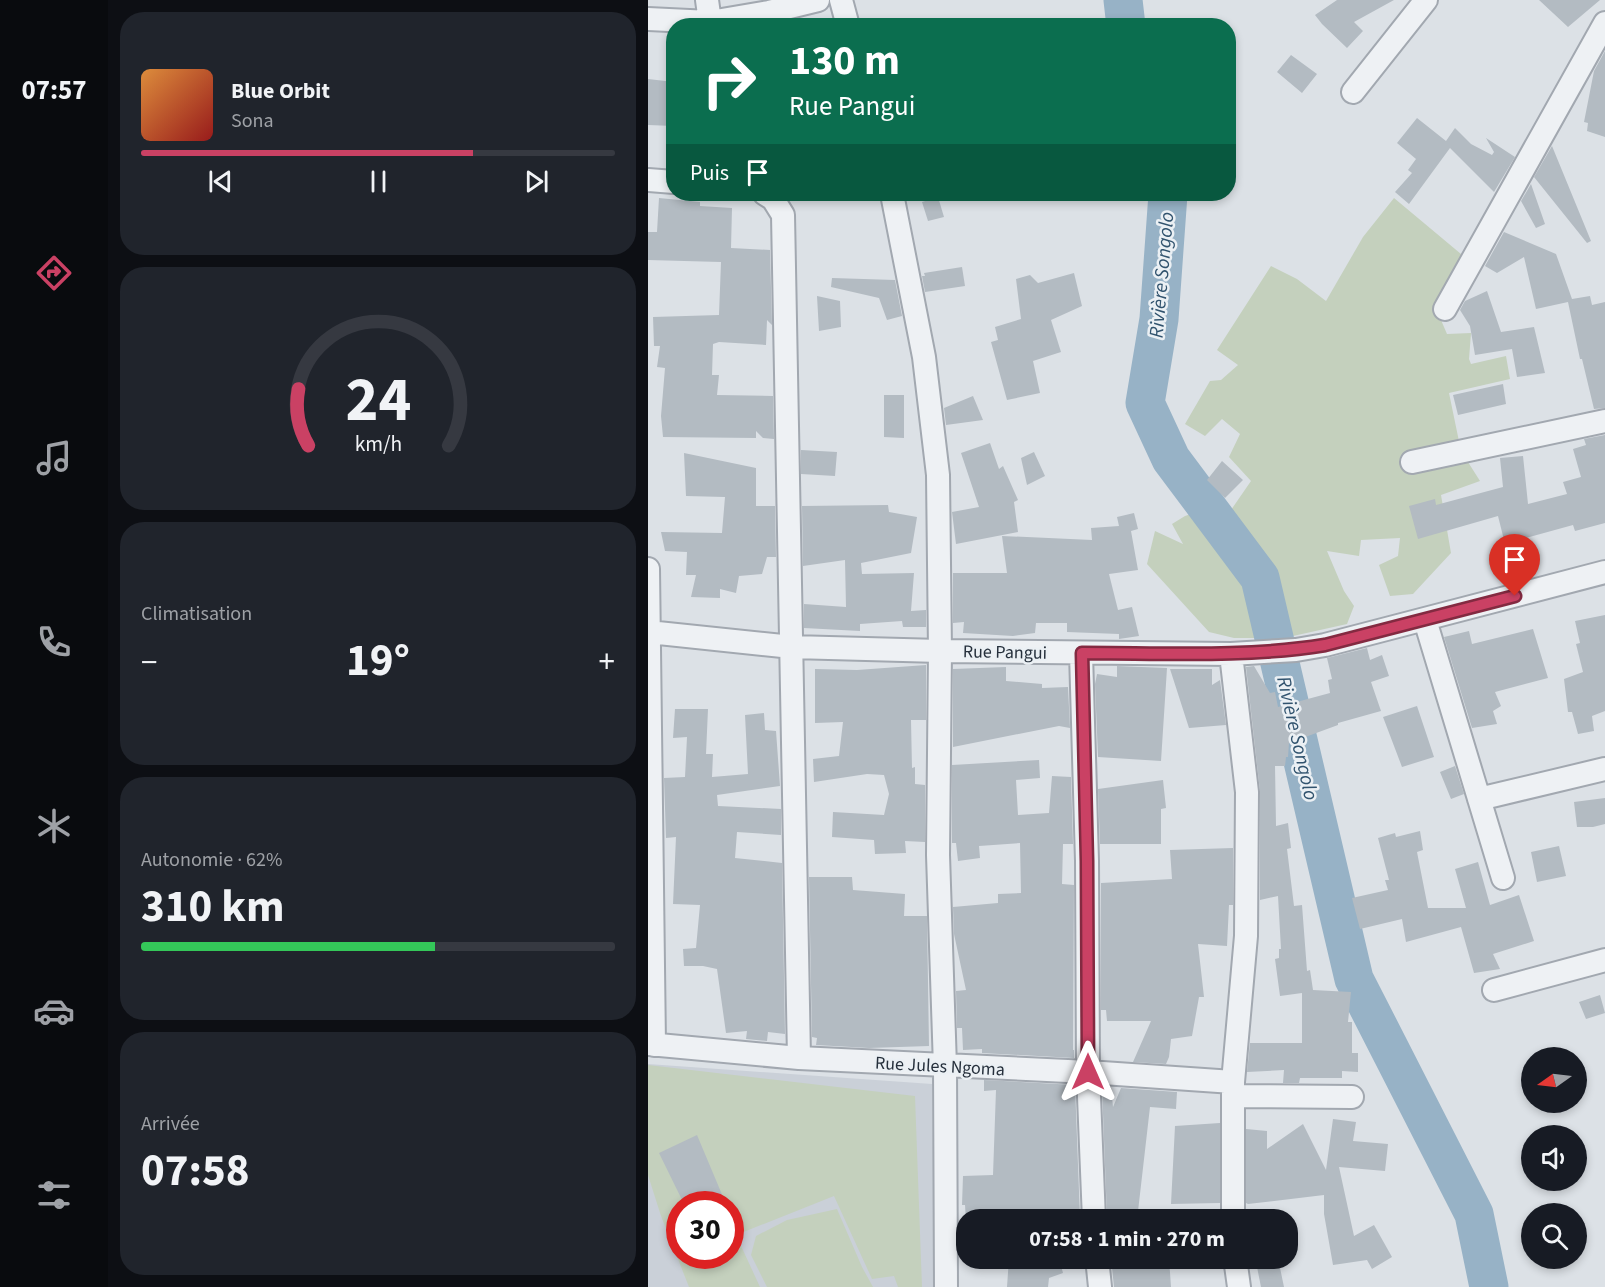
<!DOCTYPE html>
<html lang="fr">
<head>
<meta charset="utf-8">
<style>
	:root { --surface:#171b24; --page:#20242c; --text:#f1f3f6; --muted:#9ea1a6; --line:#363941; --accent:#ca4164 }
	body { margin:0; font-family:"Source Sans 3",sans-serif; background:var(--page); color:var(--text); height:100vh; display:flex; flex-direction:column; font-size:22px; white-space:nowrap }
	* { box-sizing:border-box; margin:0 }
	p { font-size:20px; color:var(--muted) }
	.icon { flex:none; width:33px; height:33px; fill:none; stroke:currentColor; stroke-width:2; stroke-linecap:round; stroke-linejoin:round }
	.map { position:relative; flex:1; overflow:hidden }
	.side { display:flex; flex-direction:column; gap:12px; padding:12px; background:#0d0f14; width:540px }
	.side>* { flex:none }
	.hud { position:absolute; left:18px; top:18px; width:570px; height:183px; border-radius:24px; box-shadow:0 3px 9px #0003; background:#0b6e4f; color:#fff; overflow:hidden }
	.needle { width:39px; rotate:256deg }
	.controls { position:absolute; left:873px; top:1047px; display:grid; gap:12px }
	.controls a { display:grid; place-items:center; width:66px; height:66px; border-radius:50%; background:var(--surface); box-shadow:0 3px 9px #0003; font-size:30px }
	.speed { position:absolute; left:18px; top:1191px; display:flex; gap:12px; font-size:30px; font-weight:700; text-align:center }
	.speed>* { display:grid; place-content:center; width:78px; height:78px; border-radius:50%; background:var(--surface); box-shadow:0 3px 9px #0003; line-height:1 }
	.speed .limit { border:9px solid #d22; background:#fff; color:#111 }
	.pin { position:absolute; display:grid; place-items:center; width:51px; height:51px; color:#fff; margin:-62px -26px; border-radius:50% 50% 50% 0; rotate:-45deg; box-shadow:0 0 6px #0007 }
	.pin .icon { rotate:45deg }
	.me { position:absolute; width:66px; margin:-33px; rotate:0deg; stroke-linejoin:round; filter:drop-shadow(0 0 4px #0008) }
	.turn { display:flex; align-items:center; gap:21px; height:126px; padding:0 24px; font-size:27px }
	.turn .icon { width:78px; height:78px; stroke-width:2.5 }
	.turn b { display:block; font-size:42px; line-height:51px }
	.then { display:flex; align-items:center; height:57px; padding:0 24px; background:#0003; gap:12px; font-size:22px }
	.big { font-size:45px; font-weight:700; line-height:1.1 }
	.side .card { flex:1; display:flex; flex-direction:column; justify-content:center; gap:9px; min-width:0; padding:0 21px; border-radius:24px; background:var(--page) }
	.side .dial { align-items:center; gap:0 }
	.dial svg { height:156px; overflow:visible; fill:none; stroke:var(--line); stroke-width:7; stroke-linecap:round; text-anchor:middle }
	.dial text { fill:var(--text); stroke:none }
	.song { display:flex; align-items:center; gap:18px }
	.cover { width:72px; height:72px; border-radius:9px; background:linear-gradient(135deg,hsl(30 70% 55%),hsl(0 70% 35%)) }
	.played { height:6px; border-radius:3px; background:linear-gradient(90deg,var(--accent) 70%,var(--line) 70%) }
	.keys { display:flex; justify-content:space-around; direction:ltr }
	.heat { display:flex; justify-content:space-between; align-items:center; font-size:33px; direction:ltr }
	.charge { height:9px; border-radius:4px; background:linear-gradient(90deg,#34c759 62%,var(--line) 0) }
	.trip { position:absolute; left:308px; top:1209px; width:342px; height:60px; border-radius:24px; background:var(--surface); box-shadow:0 3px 9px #0003; font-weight:700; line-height:60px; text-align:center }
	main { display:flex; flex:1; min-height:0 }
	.dock { display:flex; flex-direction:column; width:108px; justify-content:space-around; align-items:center; background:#090b0e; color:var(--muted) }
	.dock .icon { width:42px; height:42px }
	.dock .current { color:var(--accent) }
	.dock b { font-size:27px; color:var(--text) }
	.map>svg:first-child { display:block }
	.built { fill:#cad0d8; fill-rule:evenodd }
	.green { fill:#c4d0bd; fill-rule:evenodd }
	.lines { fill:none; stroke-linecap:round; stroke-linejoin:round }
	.river { stroke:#97b2c6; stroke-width:39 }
	.building { fill:#b3bbc2 }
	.minor-casing { stroke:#a2a8b0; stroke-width:26 }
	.minor { stroke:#eef1f4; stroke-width:22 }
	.route-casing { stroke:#832a41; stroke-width:15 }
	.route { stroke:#ca4164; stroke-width:10 }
	.labels { text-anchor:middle; stroke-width:5; stroke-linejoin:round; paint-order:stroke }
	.street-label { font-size:18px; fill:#26303c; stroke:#ebf0f4 }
	.water-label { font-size:20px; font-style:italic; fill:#31536e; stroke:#ebf0f4 }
</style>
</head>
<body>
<main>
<nav class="dock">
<b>07:57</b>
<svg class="icon current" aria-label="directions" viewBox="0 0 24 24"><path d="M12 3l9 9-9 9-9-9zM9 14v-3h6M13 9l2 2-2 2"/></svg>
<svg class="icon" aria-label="music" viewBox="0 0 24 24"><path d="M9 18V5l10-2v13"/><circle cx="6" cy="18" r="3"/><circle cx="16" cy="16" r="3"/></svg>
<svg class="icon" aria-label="phone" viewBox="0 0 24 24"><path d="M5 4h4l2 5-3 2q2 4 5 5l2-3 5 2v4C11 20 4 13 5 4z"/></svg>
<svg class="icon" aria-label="climate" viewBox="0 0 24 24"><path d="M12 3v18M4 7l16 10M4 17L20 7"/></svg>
<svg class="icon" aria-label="car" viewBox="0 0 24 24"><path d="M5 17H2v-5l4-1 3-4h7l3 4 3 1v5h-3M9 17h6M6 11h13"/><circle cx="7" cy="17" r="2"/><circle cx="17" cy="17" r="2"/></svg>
<svg class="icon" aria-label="filters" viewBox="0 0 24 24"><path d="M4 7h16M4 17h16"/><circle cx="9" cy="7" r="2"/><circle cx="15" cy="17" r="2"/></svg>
</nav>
<section class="side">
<div class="card">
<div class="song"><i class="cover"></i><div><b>Blue Orbit</b><p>Sona</p></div></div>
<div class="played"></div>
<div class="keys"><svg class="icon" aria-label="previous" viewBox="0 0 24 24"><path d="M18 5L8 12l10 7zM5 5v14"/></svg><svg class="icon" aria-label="pause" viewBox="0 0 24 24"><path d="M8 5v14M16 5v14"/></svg><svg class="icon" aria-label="next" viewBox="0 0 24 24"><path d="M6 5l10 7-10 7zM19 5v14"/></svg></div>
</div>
<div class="card dial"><svg viewBox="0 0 100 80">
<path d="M14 69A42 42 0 1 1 86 69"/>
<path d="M14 69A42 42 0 0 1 9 40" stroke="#ca4164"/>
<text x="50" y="56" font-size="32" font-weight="700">24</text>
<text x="50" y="72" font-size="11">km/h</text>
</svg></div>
<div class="card"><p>Climatisation</p>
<div class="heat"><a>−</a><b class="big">19°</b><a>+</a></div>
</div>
<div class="card"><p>Autonomie · 62%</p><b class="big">310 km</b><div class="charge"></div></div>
<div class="card"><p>Arrivée</p><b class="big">07:58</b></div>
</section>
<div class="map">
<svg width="957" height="1287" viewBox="0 0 957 1287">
	<rect width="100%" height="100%" fill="#dce1e6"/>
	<path class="built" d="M0,1064L284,1084L287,1287H0ZM32,1204H82V1256H32Z"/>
	<path class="green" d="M746,198L813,254L805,299L790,313L799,334L823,333L821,359L823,364L858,356L862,379L801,393L813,451L832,481L793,495L803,553L765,594L742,596L731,565L750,556L752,538L713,540L711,556L679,551L696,591L706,606L699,624L636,638H586L561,632L499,564L507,531L535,544L524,524L537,516L561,508L550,492L557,484L583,510L603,481L581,457L592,434L574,419L557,436L537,424L562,381L573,380L590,365L569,350L623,266L649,279L678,301L715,237Z
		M0,1065L267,1096L274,1287H250L246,1276L224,1279L186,1196L88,1235L112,1287H41L13,1216L0,1175ZM32,1204H82V1256H32Z
		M189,1209L214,1267L225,1287H119L103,1255L108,1236L139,1220Z"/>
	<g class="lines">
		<path class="river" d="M475,0L478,26
			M520,194L511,319L497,403L523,459L612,578L706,979L826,1214L841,1287"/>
	</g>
	<path class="building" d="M689,0H746L706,22L715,31L699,48L674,24L667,15Z
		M891,0H952L920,27Z
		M957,51V137L939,131L940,123L936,122L946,71Z
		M643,55L669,74L654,93L629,72Z
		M0,79L26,82V126L0,125Z
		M769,118L798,141L807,128L823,144L844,155L846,152L838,138L867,157L846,192L802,148L761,204L747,192L764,173L760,170L768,159L749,143Z
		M904,146L943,241L939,243L886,177Z
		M883,184L897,224L888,228L873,201Z
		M290,197L296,217L280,221L274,202Z
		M11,198L52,202V206L84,208L83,248L122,250L124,325L119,320L118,345L71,342L65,344L64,375H71L69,395L125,396L126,439L115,438L108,431V438L15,437L13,416L17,368L9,367L12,346H6L5,317L71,315L73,262L0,260V232H9Z
		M856,232L908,254L924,299L942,296L944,305L957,302V408L946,409L934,359H932L920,302L888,309L876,257L849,273L837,266Z
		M314,267L317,286L277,292L274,276H277L276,273Z
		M426,273L434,306L403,320L413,352L385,361L392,393L359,400L343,342L350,340L347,327L373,319L368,279L382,275L390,283Z
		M184,278L247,280L254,316L239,320L231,298L183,287Z
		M839,291L853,332L886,327L897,373L869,377L864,349L827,355L822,326L812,310L817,301Z
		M169,296L192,301L193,327L171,331Z
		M855,384L858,404L810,415L805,395Z
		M236,395H256V438L236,437Z
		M325,396L335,420L298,425L296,408Z
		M957,435V523L927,531L925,525L874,539L875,543L858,548L850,516L770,539L761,506L787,499L788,505L855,487L852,458L875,456L880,504L919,494L915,482L933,477L925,449L938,445L936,439Z
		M342,443L351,469L355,466L370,500L366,502L370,532L308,544L304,512L331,507L313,453Z
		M153,450L189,452L187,476L153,474Z
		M386,452L397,476L379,485L373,458Z
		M36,453L108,468V506H127L128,557H119L114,574L91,576L88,593L72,589V598L43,597L48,575H38L39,552L17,551L13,532L74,533L77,497L38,496Z
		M574,461L595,480L577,498L559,480Z
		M240,505L241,512L269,517L263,553L213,563L214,574L266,573L263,611L278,610V627H255L254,621L212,624V631L156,628V604L198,607L197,560L155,566L154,506Z
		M486,513L490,529L483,531L490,570L461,574L470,610L484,607L491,636L471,639V634L419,632V623H388L387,633L365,636L315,633L316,622L305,623V573H359L354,536L444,540L443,528L471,526L469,517Z
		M957,615V711L944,716L946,731L930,734L924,712H920L916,679L935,672L928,644L932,643L927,621Z
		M885,629L900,678L847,692L853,706L845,711L849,724L824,728L796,637L821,631L824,644Z
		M719,648L722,660L734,655L741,676L723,682L733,711L690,723V725L641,743L640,757H638L637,766H627L628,826L640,823L643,848L639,849L646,906L654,905L659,971L662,970L665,990L703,992L700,1022H704V1053H710V1072L694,1071V1078H652L651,1083H635L636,1070L599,1072L602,1043H654V993L632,996L627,959L631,958V949H633L630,896L612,900V791L598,667L606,666L622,693L627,692L630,707L682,693L680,680L684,679L679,658Z
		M278,665V720H263L264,768L267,767V784L277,785V842L257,841L258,853L227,854L226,840L184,837L185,812L236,815L241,794L236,775L219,774L166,782L165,759L191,756L195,722L167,723V669L209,670Z
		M469,666L519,668L513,761L450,757L447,684L449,674L469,677Z
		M358,667V681L394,684V688L420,687L422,728L411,726L305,747V669Z
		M522,669H564V685L572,680L578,725L541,728Z
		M769,706L786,757L754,767L735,717Z
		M27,709H60L58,754H65L64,777L100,774L97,715L116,713L117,730L128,731L132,786L69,795L70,806L133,809V835L89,832L87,858L134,863L137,1034L120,1032L119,1041L98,1039L99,1031L78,1033L69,969L55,966H36L35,949L48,948L52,905L25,904L28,837L18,838L16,778L37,777L39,737L25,738Z
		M391,760L392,778L368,780L370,815L401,813L404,776L423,777L425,844H415L414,884L426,885L425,1050H426V1058L334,1053V1049L315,1050L314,1028H309L308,991L318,990L306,934L305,907L350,903V894L373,893L372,843L331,846L332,858L310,861L308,843H304V765Z
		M807,766L816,794L803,799L792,772Z
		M515,780L518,808L513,809V844H452L450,789Z
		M957,798V824L945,827H929L926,802Z
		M772,831L775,850L769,852L780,908H818L807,869L830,862L842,905L871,895L886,941L845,954L852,969L826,973L813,927L758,942L754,919L712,929L704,898L740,890L737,880H741L730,838L747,833L748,837Z
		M911,846L918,876L889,882L883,852Z
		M585,848V905H581L579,946L550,944L556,997H551L544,1036L523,1039L521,1057L518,1064L485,1062L503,1021H459L458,1010H453V883L524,879L522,850Z
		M161,877H204L205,890L257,894L256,916H279L281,1046L221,1048L168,1045L169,1038L164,1037Z
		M952,995L957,1013L938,1019L931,1002Z
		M336,1080L427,1085L432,1218L423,1219L416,1214L398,1213V1210L359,1213V1220H318L317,1205H314L315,1176L345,1175L348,1090L336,1091Z
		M454,1087H463L465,1107L473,1088L529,1092L528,1109L502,1107L489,1220H465L459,1217Z
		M685,1119L708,1122L705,1141L740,1144L737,1171L691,1167L706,1236L726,1225L744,1257L724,1269L719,1260L685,1265L676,1214V1195L600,1204L598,1203V1129L619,1131V1149L655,1124L678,1170Z
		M572,1123V1203L523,1204L527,1126Z
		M49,1135L78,1204H36L11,1153Z
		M361,1258H411L415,1273L401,1278L400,1287H359Z
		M463,1258H521L523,1287H466Z
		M631,1263L636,1287H613L609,1267Z"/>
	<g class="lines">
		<g class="minor-casing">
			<path id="minor" d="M59,0L62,22
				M193,0L200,26
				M0,19L62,22L121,12L170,0
				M705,92L778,0
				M0,180L26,182
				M117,194L125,199L135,215L151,1058
				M244,194L276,357L290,475L292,651L290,855L297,1067L298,1287
				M797,309L957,23
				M764,462L957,421
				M0,569L6,1045
				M777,620L855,878
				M0,632L144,647L292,651L583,654L648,650L677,645L957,572
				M433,653L439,861L440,1072L446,1220
				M583,654L599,792L598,936L585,1082V1220
				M831,799L957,769
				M846,990L957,960
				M0,1044L151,1058L440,1072L585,1082
				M585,1096L704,1097
				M449,1258L452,1287
				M587,1258L591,1287"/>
		</g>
		<use href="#minor" class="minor"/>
	</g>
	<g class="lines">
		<g class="route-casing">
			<path id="route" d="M440,1072L439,861L434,653C515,653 597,658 677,645L867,596"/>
		</g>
		<use href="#route" class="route"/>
	</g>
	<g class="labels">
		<g class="street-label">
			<text transform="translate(357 652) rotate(1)" y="6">Rue Pangui</text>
			<text transform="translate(292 1066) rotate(3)" y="6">Rue Jules Ngoma</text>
		</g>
		<g class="water-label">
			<text transform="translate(513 275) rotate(-85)" y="7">Rivière Songolo</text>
			<text transform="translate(650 738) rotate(77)" y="7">Rivière Songolo</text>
		</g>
	</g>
</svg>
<div class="controls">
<a><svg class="needle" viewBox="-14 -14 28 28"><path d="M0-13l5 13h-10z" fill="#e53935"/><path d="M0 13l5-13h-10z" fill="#9ea1a6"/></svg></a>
<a><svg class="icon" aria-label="sound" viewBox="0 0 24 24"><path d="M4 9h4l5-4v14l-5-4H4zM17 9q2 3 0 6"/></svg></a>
<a><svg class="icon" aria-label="search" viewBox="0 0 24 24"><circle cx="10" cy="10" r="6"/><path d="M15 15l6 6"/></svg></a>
</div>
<div class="speed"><div class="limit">30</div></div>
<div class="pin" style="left:867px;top:596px;background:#d93025"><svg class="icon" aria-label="arrive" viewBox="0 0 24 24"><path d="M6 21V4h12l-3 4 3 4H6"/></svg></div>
<svg class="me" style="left:440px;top:1072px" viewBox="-20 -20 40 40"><path d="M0-17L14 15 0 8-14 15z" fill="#ca4164" stroke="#fff" stroke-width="4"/></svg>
<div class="trip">07:58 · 1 min · 270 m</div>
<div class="hud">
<div class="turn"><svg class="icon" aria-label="right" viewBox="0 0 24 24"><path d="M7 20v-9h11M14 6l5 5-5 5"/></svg><div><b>130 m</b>Rue Pangui</div></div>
<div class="then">Puis<svg class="icon" aria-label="arrive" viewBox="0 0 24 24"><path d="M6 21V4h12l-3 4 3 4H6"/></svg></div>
</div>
</div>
</main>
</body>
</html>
